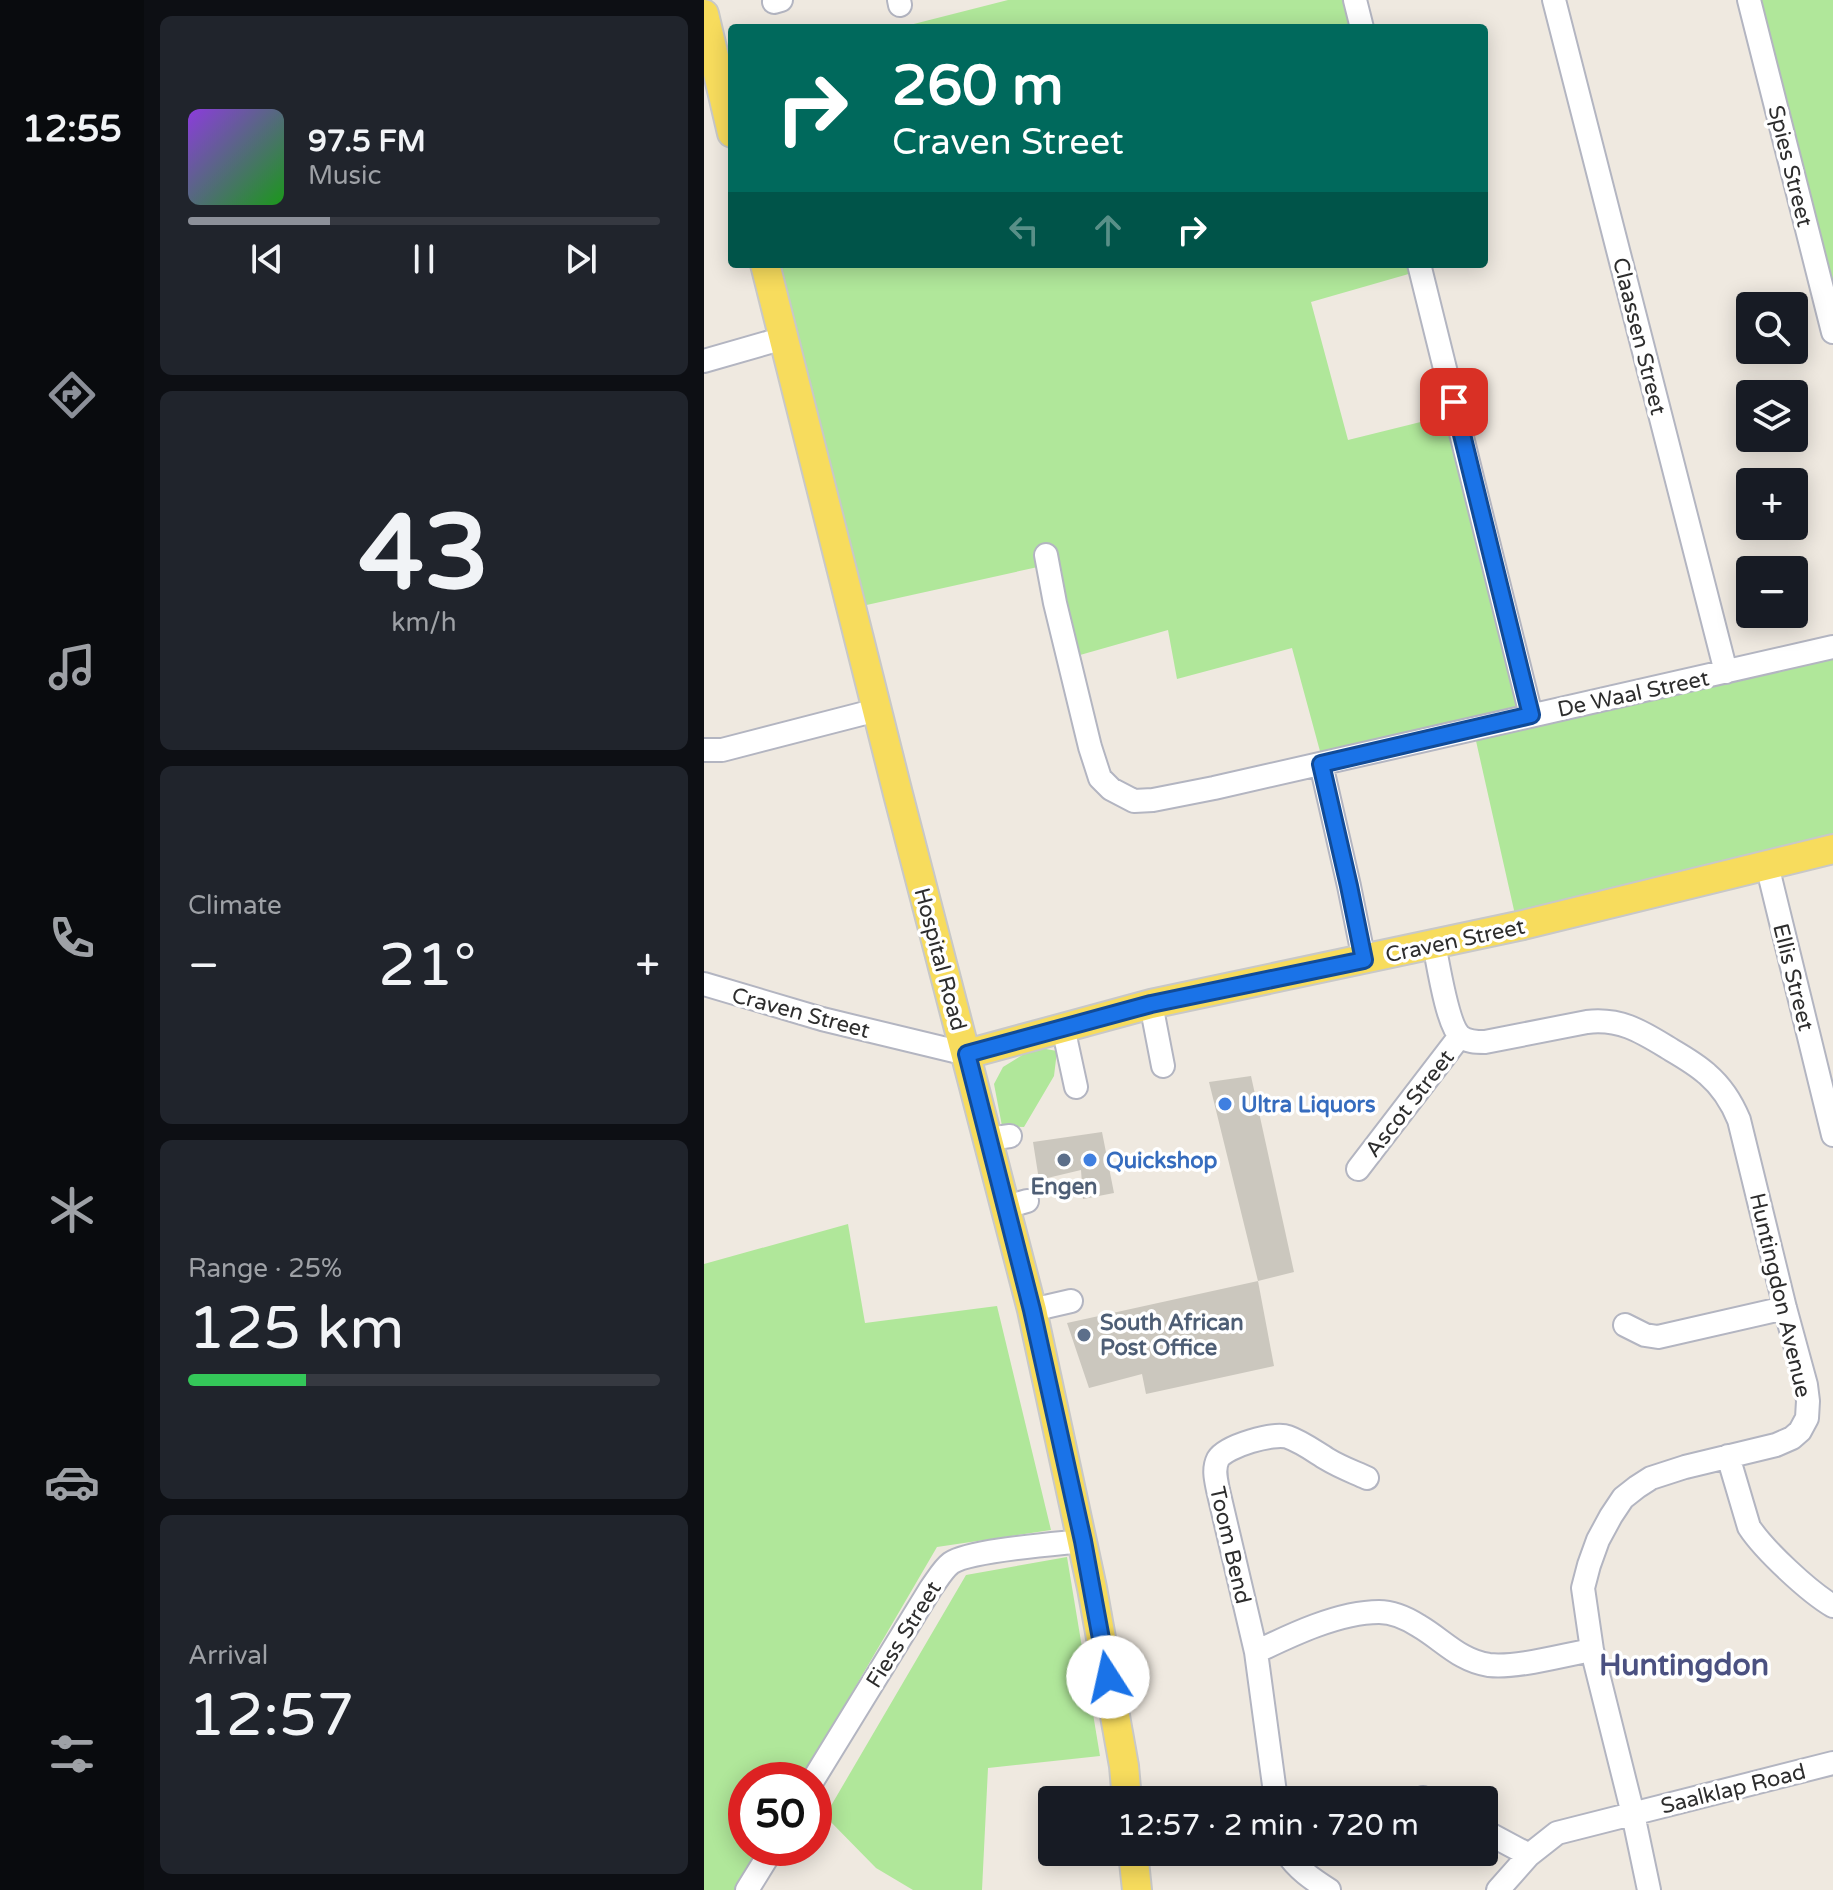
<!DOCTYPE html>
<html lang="en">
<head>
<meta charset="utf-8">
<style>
	:root { --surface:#171b24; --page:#20242c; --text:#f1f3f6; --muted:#9ea1a6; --line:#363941; --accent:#8c9099 }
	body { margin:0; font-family:"Varela Round",sans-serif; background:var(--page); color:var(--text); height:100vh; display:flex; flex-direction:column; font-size:30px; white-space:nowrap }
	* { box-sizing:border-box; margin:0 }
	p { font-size:26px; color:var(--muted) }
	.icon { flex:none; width:44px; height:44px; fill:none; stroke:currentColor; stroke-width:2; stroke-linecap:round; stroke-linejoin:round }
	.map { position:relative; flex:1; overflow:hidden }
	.panel { display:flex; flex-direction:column; gap:16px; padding:16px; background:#0d0f14; width:560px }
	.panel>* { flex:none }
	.top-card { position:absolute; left:24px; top:24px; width:760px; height:244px; border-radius:8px; box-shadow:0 4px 20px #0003; background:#00695c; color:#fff; overflow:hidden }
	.buttons { position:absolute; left:1032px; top:292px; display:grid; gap:16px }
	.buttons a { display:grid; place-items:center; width:72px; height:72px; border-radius:8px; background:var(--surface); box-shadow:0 4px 20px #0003; font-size:40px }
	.speed { position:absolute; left:24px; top:1762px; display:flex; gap:16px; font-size:40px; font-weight:700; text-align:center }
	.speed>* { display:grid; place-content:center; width:104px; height:104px; border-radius:50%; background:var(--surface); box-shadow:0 4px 20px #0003; line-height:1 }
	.speed .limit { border:12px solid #d22; background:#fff; color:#111 }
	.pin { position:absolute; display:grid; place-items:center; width:68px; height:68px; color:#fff; margin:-34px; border-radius:16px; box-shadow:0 4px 12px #0006 }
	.me { position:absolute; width:88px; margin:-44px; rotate:350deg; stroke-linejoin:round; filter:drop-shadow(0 0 6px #0008) }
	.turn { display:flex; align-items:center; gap:28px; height:168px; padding:0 32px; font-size:36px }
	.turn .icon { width:104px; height:104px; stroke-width:2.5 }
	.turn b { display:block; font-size:56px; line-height:68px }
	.lanes { display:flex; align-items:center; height:76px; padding:0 32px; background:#0003; justify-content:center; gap:40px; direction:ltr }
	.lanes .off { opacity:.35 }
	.big { font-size:60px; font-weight:600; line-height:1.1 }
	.panel .widget { flex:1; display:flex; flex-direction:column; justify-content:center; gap:12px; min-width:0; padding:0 28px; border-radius:12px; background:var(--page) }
	.panel .dial { align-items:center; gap:0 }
	.dial b { font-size:104px; line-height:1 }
	.song { display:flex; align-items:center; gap:24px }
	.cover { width:96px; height:96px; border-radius:12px; background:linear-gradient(135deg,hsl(270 70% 55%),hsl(120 70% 35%)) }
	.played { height:8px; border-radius:4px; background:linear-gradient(90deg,var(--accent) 30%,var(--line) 30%) }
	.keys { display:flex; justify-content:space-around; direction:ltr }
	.heat { display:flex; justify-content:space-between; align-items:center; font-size:44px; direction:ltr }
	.charge { height:12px; border-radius:6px; background:linear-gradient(90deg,#34c759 25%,var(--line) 0) }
	.trip { position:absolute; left:334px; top:1786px; width:460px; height:80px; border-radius:8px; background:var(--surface); box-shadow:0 4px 20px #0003; font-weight:600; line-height:80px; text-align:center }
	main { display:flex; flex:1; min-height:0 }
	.dock { display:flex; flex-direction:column; width:144px; justify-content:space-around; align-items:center; background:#090b0e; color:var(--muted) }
	.dock .icon { width:56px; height:56px }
	.dock .active { color:var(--accent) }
	.dock b { font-size:36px; color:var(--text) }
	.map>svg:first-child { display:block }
	.green { fill:#b0e79a }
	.building { fill:#cbc7be }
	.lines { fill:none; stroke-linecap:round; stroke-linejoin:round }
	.minor-casing { stroke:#b3b5c1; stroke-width:26 }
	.major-casing { stroke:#c8c8c8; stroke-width:32 }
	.minor { stroke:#fff; stroke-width:22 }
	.major { stroke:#f7dc5d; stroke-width:28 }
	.route-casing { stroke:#114b97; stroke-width:20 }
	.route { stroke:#1a73e8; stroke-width:14 }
	.shop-dot { fill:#3f7fe0; stroke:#fff; stroke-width:3 }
	.service-dot { fill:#5c6f8a; stroke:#fff; stroke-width:3 }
	.labels { text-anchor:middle; stroke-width:7; stroke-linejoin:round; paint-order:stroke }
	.street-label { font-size:22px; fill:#2d2d2d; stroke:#fff }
	.shop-label { font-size:22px; font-weight:bold; fill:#366cbe; stroke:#fff; text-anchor:start }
	.service-label { font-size:22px; font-weight:bold; fill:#4e5e75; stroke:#fff }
	.district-label { font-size:30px; font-weight:bold; fill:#4b5181; stroke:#fff }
</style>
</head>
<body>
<main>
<nav class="dock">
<b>12:55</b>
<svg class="icon active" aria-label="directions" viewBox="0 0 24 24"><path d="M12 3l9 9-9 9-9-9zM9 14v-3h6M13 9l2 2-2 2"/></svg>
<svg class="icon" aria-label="music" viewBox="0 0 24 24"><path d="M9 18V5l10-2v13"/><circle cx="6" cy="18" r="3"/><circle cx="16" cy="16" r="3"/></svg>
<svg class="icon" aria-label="phone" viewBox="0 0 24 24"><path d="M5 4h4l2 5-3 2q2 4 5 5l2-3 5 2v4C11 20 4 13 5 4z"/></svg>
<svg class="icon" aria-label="climate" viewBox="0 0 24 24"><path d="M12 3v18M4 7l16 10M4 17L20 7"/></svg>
<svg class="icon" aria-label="car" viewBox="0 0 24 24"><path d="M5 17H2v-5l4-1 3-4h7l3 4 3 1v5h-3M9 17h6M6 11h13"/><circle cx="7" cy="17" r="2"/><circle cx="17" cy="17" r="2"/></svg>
<svg class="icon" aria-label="filters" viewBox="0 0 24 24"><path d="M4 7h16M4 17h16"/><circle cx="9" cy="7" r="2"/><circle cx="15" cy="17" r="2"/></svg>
</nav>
<section class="panel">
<div class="widget">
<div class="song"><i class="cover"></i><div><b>97.5 FM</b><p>Music</p></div></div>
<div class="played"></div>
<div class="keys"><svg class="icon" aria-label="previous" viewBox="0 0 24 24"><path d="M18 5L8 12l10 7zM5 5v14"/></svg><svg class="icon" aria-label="pause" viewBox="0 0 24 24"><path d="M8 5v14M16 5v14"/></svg><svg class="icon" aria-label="next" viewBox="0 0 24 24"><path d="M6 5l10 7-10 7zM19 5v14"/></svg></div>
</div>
<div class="widget dial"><b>43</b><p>km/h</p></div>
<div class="widget"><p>Climate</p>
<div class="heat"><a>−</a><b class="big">21°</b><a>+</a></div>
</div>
<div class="widget"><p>Range · 25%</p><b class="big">125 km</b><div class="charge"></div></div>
<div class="widget"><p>Arrival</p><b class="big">12:57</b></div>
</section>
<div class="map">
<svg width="1129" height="1890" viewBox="0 0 1129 1890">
	<rect width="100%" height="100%" fill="#efe9e0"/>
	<path class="green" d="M304,0H657L664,28H194Z
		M1050,0H1129V314Z
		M62,264H721L722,269L607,302L644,440L757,412L831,718L1129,650V856L814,928L770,732L620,766L588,648L473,679L464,630L369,657L343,565L149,608Z
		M331,1047L353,1051L350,1076L320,1127L298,1126L290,1084L299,1067Z
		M144,1224L161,1323L293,1306L347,1530L233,1547L97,1780H42V1848H58L33,1890H0V1264Z
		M363,1557L396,1756L284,1768L278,1890H209L172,1868L121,1816L262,1575Z"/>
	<path class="building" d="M547,1076L590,1272L554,1281L505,1082Z
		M398,1132L410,1193L379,1199L377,1170L335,1180L329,1142Z
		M554,1281L570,1366L442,1394L438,1374L385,1388L363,1323Z"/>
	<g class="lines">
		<g class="minor-casing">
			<path id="minor" d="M195,0L196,5
				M651,0L658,28
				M850,0L1022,672
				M1045,0L1129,332
				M70,2L77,0
				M715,264L827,715
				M0,361L80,338
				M342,555L351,603L386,747L396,778L407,789L430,801L449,800L510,788L1129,647
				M0,750H18L173,710
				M617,764L645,886L660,960
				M1063,865L1129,1135
				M730,944C734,963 743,1024 756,1036C763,1042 772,1042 781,1042L883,1022C917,1018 938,1032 966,1049C978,1056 992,1064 1003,1074C1017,1086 1028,1103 1035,1120L1081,1308L1102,1385L1104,1401L1103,1418L1096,1431L1088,1438L1072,1445L981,1467L947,1478L933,1487L919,1498L907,1516L894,1540L885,1565L879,1588L888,1650L929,1814L945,1890
				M0,984L118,1019L263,1054
				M447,1004L459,1066
				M359,1027L372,1087
				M284,1139L306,1136
				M654,1169L756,1036
				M302,1207L323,1201
				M328,1310L367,1301
				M921,1325L941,1335L954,1337L1081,1308
				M1024,1456L1045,1527C1060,1550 1105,1592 1129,1606
				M552,1652C587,1635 635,1612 675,1612C688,1612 704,1619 715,1626C739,1640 756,1661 785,1665C814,1668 859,1655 888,1650
				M109,1780L227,1588C233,1580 239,1569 247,1563C266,1550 352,1544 379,1541
				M719,1798L722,1800
				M572,1800L552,1652L514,1490C512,1480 509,1469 514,1459C522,1446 570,1432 584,1437C598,1442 610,1451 623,1459C636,1467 650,1472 663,1478
				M780,1831L825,1855
				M582,1852C593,1869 608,1879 625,1890
				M43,1890L69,1848
				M794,1890L825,1855L853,1833L1129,1763"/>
		</g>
		<g class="major-casing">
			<path id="major" d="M0,14L28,133
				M61,264L194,794L328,1310L388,1588L420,1766L423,1800
				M263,1054L447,1004L819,925L1129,849
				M429,1852L433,1890"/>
		</g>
		<use href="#minor" class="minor"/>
		<use href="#major" class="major"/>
	</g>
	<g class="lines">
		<g class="route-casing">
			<path id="route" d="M404,1677L379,1541L328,1310L263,1054L447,1004L660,960L645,886L617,764L827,715L750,402"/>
		</g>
		<use href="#route" class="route"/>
	</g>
	<g class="shop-dot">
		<circle cx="521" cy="1104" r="8"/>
		<circle cx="386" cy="1160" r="8"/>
	</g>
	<g class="service-dot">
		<circle cx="360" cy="1160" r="8"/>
		<circle cx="380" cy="1335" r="8"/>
	</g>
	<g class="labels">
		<g class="street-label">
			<text transform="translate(1087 166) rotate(76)" y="8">Spies Street</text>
			<text transform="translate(936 336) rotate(76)" y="8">Claassen Street</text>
			<text transform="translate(929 693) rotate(-12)" y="8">De Waal Street</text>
			<text transform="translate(751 940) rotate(-12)" y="8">Craven Street</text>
			<text transform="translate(237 959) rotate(75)" y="8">Hospital Road</text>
			<text transform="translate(1090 977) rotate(76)" y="8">Ellis Street</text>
			<text transform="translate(97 1012) rotate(15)" y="8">Craven Street</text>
			<text transform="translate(705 1103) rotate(-52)" y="8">Ascot Street</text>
			<text transform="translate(1077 1295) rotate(77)" y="8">Huntingdon Avenue</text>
			<text transform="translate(527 1545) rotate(77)" y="8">Toom Bend</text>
			<text transform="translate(199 1634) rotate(-58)" y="8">Fiess Street</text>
			<text transform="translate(1029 1788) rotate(-14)" y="8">Saalklap Road</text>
		</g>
		<g class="shop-label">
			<text x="537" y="1112">Ultra Liquors</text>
			<text x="402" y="1168">Quickshop</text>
		</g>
		<g class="service-label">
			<text x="360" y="1194">Engen</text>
			<text x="396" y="1330" text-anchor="start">South African<tspan x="396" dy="25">Post Office</tspan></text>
		</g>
		<g class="district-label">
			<text x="980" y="1675">Huntingdon</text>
		</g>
	</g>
</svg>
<div class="buttons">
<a><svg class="icon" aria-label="search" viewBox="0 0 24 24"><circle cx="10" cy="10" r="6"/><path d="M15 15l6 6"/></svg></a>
<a><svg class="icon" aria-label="layers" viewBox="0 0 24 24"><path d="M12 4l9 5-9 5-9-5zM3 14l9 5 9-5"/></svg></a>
<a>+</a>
<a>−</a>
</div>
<div class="speed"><div class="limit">50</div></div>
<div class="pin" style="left:750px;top:402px;background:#d93025"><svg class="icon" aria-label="arrive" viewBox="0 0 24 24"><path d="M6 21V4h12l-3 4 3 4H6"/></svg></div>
<svg class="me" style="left:404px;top:1677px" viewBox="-20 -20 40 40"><circle r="19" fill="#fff"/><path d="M0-13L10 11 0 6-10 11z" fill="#1a73e8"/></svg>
<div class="trip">12:57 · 2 min · 720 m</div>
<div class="top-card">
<div class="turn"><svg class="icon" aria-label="right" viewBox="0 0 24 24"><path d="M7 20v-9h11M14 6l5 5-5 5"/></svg><div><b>260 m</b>Craven Street</div></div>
<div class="lanes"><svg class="icon off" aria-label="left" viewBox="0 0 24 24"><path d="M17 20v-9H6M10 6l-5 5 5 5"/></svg><svg class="icon off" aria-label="ahead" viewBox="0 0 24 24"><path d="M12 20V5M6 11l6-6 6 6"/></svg><svg class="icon" aria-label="right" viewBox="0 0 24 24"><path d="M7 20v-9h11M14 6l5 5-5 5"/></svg></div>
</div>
</div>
</main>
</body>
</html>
